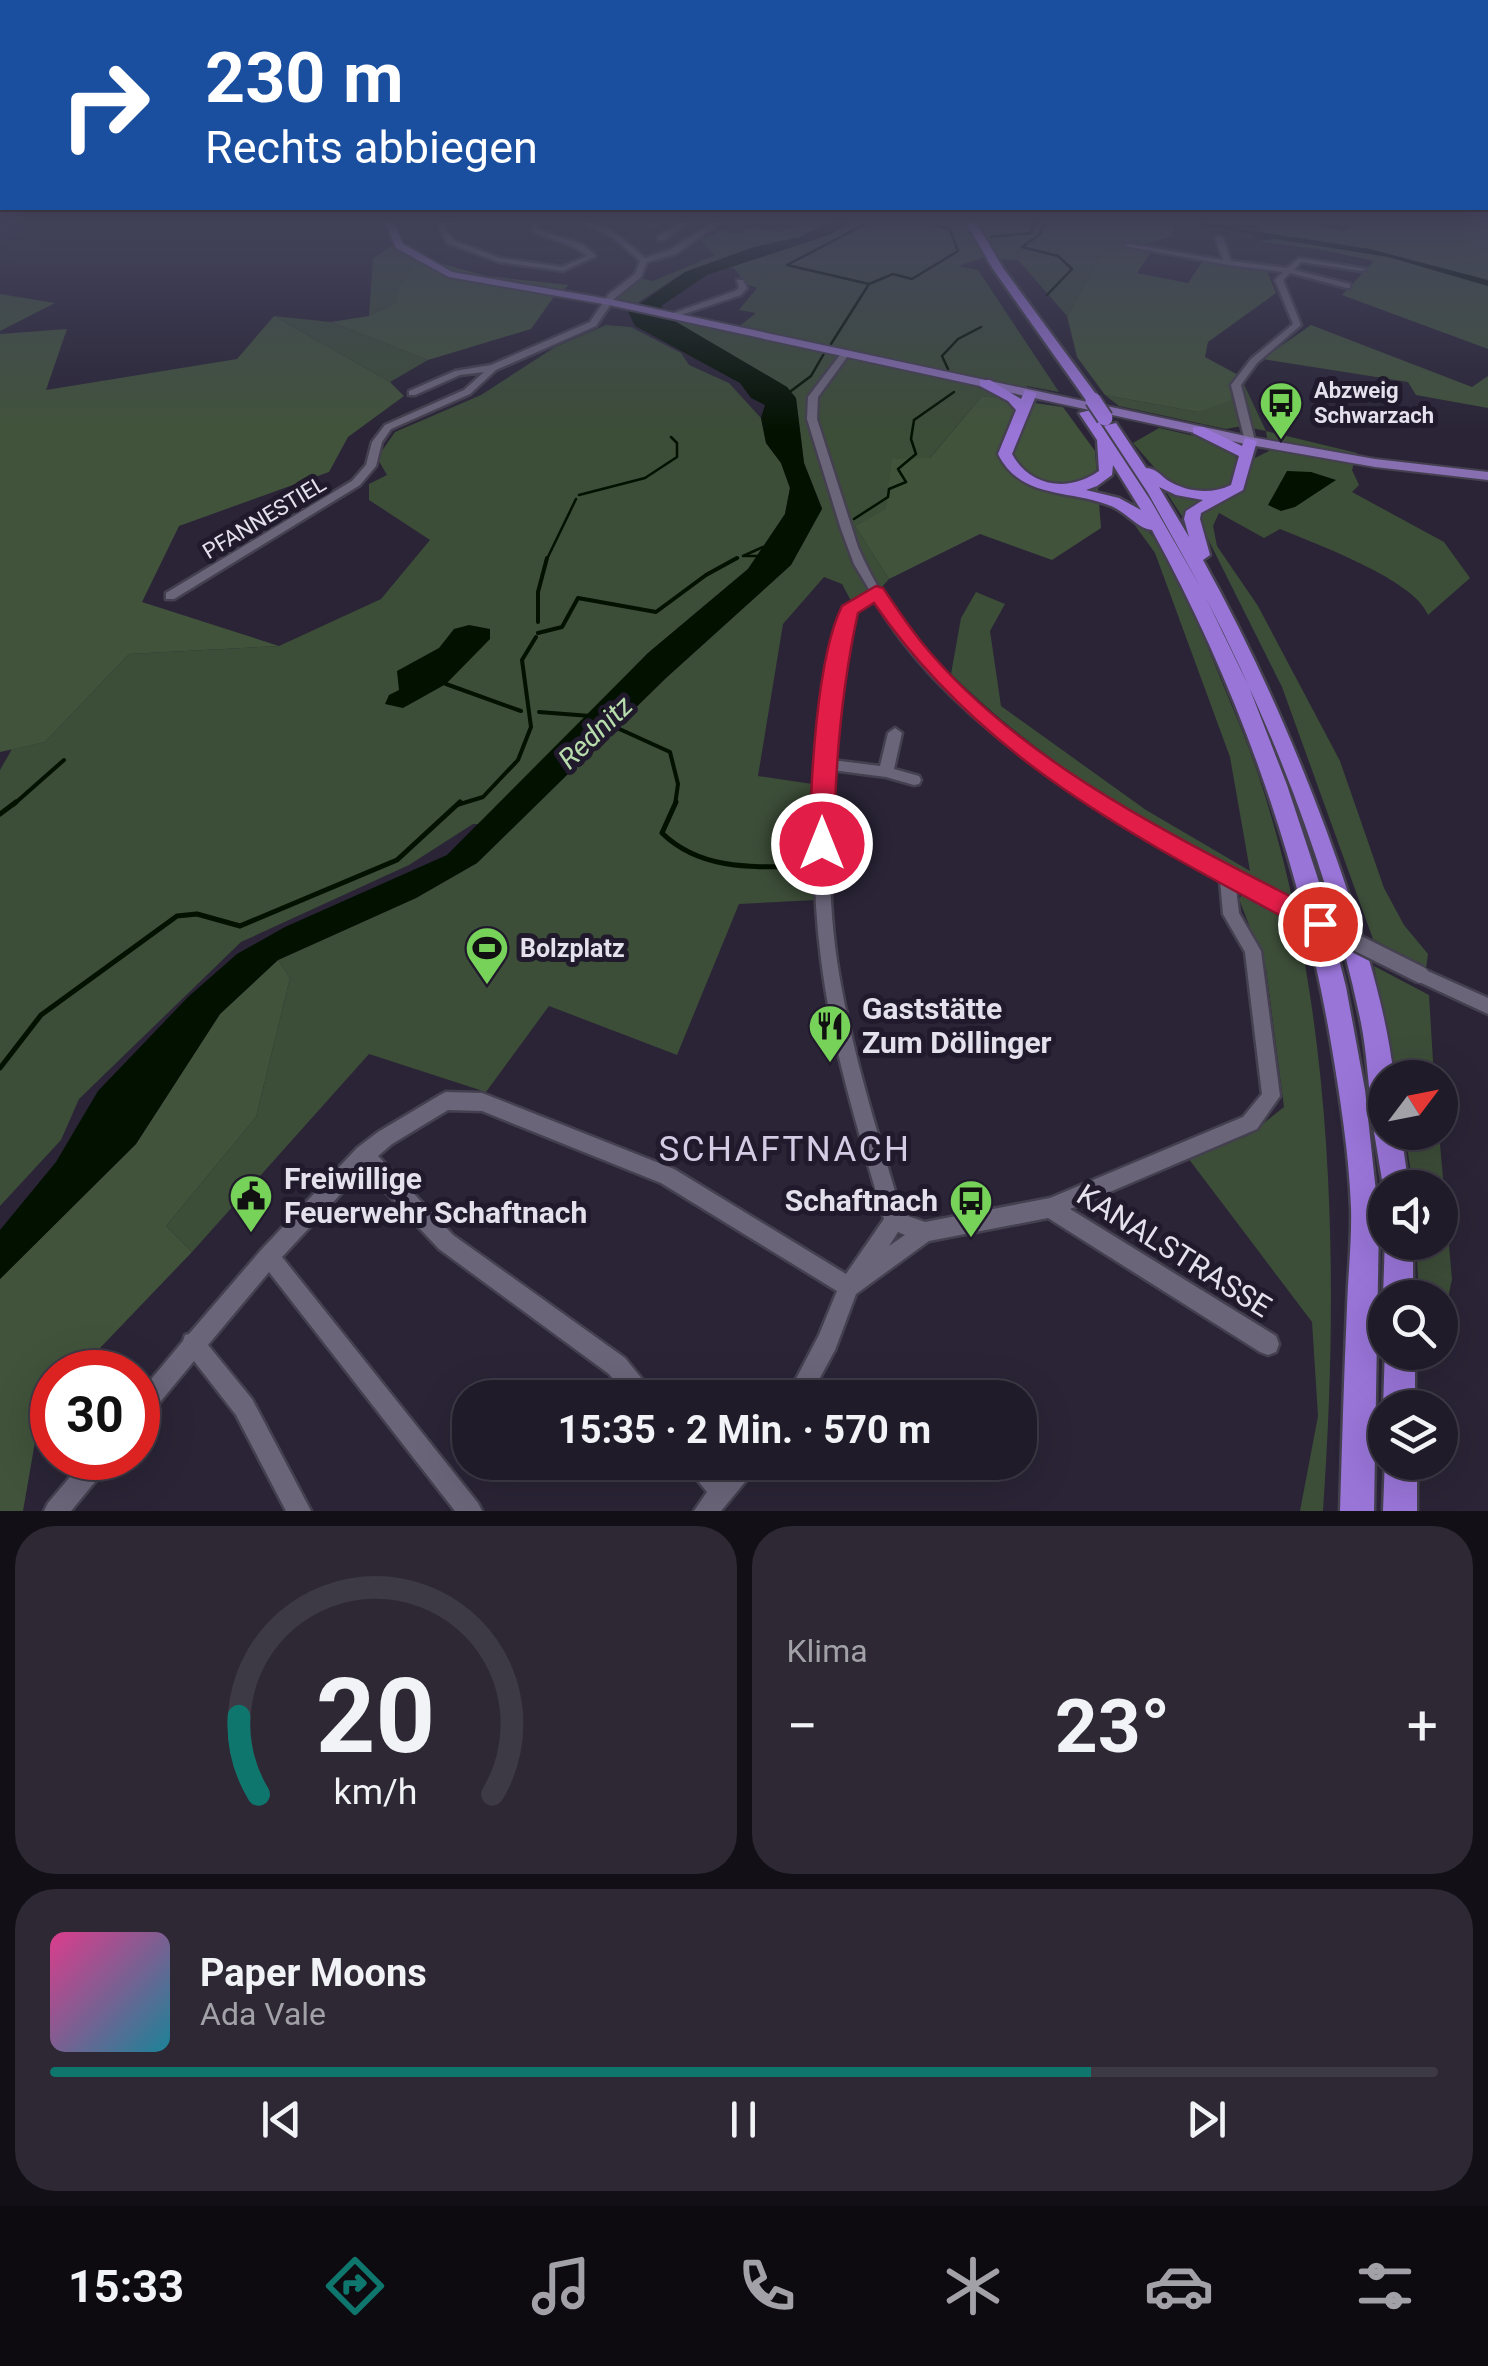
<!DOCTYPE html>
<html lang="de">
<head>
<meta charset="utf-8">
<style>
	:root { --surface:#201b28; --page:#2d2834; --text:#f1f3f6; --muted:#a2a1a8; --line:#3d3945; --accent:#0f766e }
	body { margin:0; font-family:Roboto,sans-serif; background:var(--page); color:var(--text); height:100vh; display:flex; flex-direction:column; font-size:38px; white-space:nowrap }
	* { box-sizing:border-box; margin:0 }
	p { font-size:32px; color:var(--muted) }
	.icon { flex:none; width:55px; height:55px; fill:none; stroke:currentColor; stroke-width:2; stroke-linecap:round; stroke-linejoin:round }
	.map { position:relative; height:1511px; overflow:hidden }
	.details { display:flex; flex-direction:column; gap:15px; padding:15px; background:#120f16; flex:1 }
	.details>* { flex:none }
	.banner { position:absolute; left:0px; top:0px; width:1490px; height:210px; box-shadow:0 10px 40px #0002,0 0 0 2px var(--line); background:#1a4fa0; color:#fff; overflow:hidden }
	.needle { width:65px; rotate:58deg }
	.buttons { position:absolute; left:1368px; top:1060px; display:grid; gap:20px }
	.buttons a { display:grid; place-items:center; width:90px; height:90px; border-radius:50%; background:var(--surface); box-shadow:0 10px 40px #0002,0 0 0 2px var(--line); font-size:50px }
	.speed { position:absolute; left:30px; top:1350px; display:flex; gap:20px; font-size:50px; font-weight:700; text-align:center }
	.speed>* { display:grid; place-content:center; width:130px; height:130px; border-radius:50%; background:var(--surface); box-shadow:0 10px 40px #0002,0 0 0 2px var(--line); line-height:1 }
	.speed .limit { border:15px solid #d22; background:#fff; color:#111 }
	.pin { position:absolute; display:grid; place-items:center; width:85px; height:85px; color:#fff; margin:-42px; border:5px solid #fff; border-radius:50%; box-shadow:0 2px 10px #0007 }
	.me { position:absolute; width:110px; margin:-55px; rotate:0deg; stroke-linejoin:round; filter:drop-shadow(0 0 8px #0008) }
	.turn { display:flex; align-items:center; gap:35px; height:210px; padding:0 40px; font-size:45px }
	.turn .icon { width:130px; height:130px; stroke-width:2.5 }
	.turn b { display:block; font-size:70px; line-height:85px }
	.big { font-size:75px; font-weight:700; line-height:1.1 }
	.details .card { flex:1; display:flex; flex-direction:column; justify-content:center; gap:15px; min-width:0; padding:0 35px; border-radius:40px; background:var(--page) }
	.details .dial { align-items:center; gap:0 }
	.dial svg { height:260px; overflow:visible; fill:none; stroke:var(--line); stroke-width:7; stroke-linecap:round; text-anchor:middle }
	.dial text { fill:var(--text); stroke:none }
	.song { display:flex; align-items:center; gap:30px }
	.cover { width:120px; height:120px; border-radius:15px; background:linear-gradient(135deg,hsl(330 70% 55%),hsl(190 70% 35%)) }
	.played { height:10px; border-radius:5px; background:linear-gradient(90deg,var(--accent) 75%,var(--line) 75%) }
	.keys { display:flex; justify-content:space-around; direction:ltr }
	.heat { display:flex; justify-content:space-between; align-items:center; font-size:55px; direction:ltr }
	.details .tiles { flex:1; display:grid; gap:15px; grid-template-columns:1fr 1fr }
	.card:last-child { grid-column:span 2 }
	.trip { position:absolute; left:452px; top:1380px; width:585px; height:100px; border-radius:40px; background:var(--surface); box-shadow:0 10px 40px #0002,0 0 0 2px var(--line); font-weight:700; line-height:100px; text-align:center }
	.dock { display:flex; height:160px; justify-content:space-around; align-items:center; background:#0d0b10; color:var(--muted) }
	.dock .icon { width:70px; height:70px }
	.dock .selected { color:var(--accent) }
	.dock b { font-size:45px; color:var(--text) }
	.map>svg:first-child { display:block }
	.green { fill:#3c4d38 }
	.forest { fill:#41533b }
	.water { fill:#031101 }
	.lines { fill:none; stroke-linecap:round; stroke-linejoin:round }
	.stream-far2 { stroke:#031101; stroke-width:2.5 }
	.stream-far1 { stroke:#031101; stroke-width:4 }
	.stream { stroke:#031101; stroke-width:5 }
	.minor-casing { stroke:#44404f; stroke-width:5 }
	.major-casing { stroke:#44404f; stroke-width:4 }
	.highway-casing { stroke:#44404f; stroke-width:5 }
	.minor { fill:#6b657a; fill-rule:evenodd }
	.major { fill:#876fb2; fill-rule:evenodd }
	.highway { fill:#9975d8; fill-rule:evenodd }
	.minor-bridge-casing { stroke:#44404f; stroke-width:21; stroke-linecap:butt }
	.highway-bridge-casing { stroke:#44404f; stroke-width:19; stroke-linecap:butt }
	.minor-bridge { stroke:#6b657a; stroke-width:16 }
	.highway-bridge { stroke:#9975d8; stroke-width:15 }
	.route { fill:#e11d48; stroke:#92132f; stroke-width:2.5 }
	.labels { text-anchor:middle; stroke-width:10; stroke-linejoin:round; paint-order:stroke }
	.far-poi-label { font-size:22px; font-weight:bold; fill:#e4e0ec; stroke:#201a2c; text-anchor:start }
	.far-street-label { font-size:22px; fill:#e4e0ec; stroke:#201a2c }
	.poi-label { font-size:25px; font-weight:bold; fill:#e4e0ec; stroke:#201a2c; text-anchor:start }
	.water-label { font-size:28px; font-style:italic; fill:#b8ddad; stroke:#201a2c }
	.near-poi-label { font-size:30px; font-weight:bold; fill:#e4e0ec; stroke:#201a2c; text-anchor:start }
	.near-street-label { font-size:30px; fill:#e4e0ec; stroke:#201a2c }
	.near-quarter-label { font-size:35px; letter-spacing:2.5px; fill:#d4cce4; stroke:#201a2c }
</style>
</head>
<body>
<div class="map">
<svg width="1488" height="1511" viewBox="0 0 1488 1511">
	<rect width="100%" height="100%" fill="#2a2436"/>
	<path class="green" d="M815,219H834L800,237L754,247L685,272L637,303L615,298L640,278L653,281L715,255L700,241L721,230L738,233L752,227L778,232Z
		M858,219H1174L1173,236L1101,257L1067,316L1018,260L982,258L959,266L978,270L1059,392L1027,386L1020,403L982,396L886,510L855,526L889,579L858,614L842,584L824,577L783,624L758,776L819,785L816,900L739,904L677,1055L549,1006L486,1092L369,1054L192,1252L166,1226L256,1117L290,978L278,960L416,898L477,863L666,678L791,565L822,508L804,463L796,398L787,387L673,320L732,332L756,313L739,310L757,288L746,284L734,268L725,267L828,235Z
		M395,244L409,256L425,259L397,303L369,316L373,258Z
		M274,316L331,322L428,360L390,382Z
		M606,325L631,327L681,353L689,365L729,383L761,418L766,443L781,463L790,488L785,514L748,569L648,653L482,824H473L409,865L241,942L79,1099L61,1140L0,1206V770L12,749L45,742L129,654L279,646L381,599L430,540L369,500V484L387,475L377,458L395,432L481,395L555,347Z
		M1240,376L1266,431L1357,453L1352,470L1359,485L1352,492L1444,542L1470,578L1428,615C1415,580 1316,544 1280,529L1264,538L1219,513L1213,526L1217,546L1258,606L1340,761L1384,888L1404,925L1428,954L1426,969L1373,939L1282,687L1204,531L1187,524L1163,487L1167,482L1133,443L1159,428L1221,442L1235,452L1237,467L1269,451L1266,431L1242,426L1226,429L1119,406L1105,395L1198,412Z
		M1102,500C1110,503 1122,505 1129,511C1170,545 1191,608 1211,655C1226,693 1243,730 1256,768C1335,1000 1340,1269 1323,1511H1300L1318,1416L1312,1322L1188,1158L1247,1136L1284,1107L1266,969L1239,899L1252,880C1142,823 1040,761 951,674L961,618L976,592L1005,604L990,631L1001,706L1146,810L1250,871L1230,757L1155,553L1128,516L1102,504Z
		M1374,966L1429,995L1434,1077H1397Z
		M1405,1133H1439L1452,1279L1440,1337V1298L1419,1297L1416,1243L1440,1242V1188L1413,1187Z"/>
	<path class="forest" d="M1246,219H1301L1344,232L1363,219H1488V349L1342,295L1374,261L1318,249L1259,242L1273,239Z
		M1129,246L1151,252L1137,273L1188,283L1202,262L1267,271L1276,293L1208,342L1205,357L1240,376L1230,401L1198,412L1105,395L1077,357L1067,316L1101,257Z
		M425,259L486,276L569,285L553,298L531,329L428,360L331,322L369,316L396,303L401,283Z
		M0,294L55,303L0,331Z
		M274,316L390,382L404,396L348,437L329,472L179,526L142,602L279,646L129,654L45,742L0,752V334L67,329L46,390L237,359Z
		M1311,325L1472,387L1488,376V408L1416,395L1408,382L1262,359Z
		M982,396L1063,407L1095,451L1101,528L1052,560L980,534L889,579L855,526L886,509L892,459L930,458Z
		M278,960L290,978L256,1117L166,1226L192,1252L77,1372H52V1399L40,1413L23,1511H0V1279L136,1144L220,1014Z"/>
	<path class="water" d="M834,219H858L829,235L707,275L661,306L673,320L787,387L796,398L804,463L822,509L791,565L666,678L477,863L416,898L278,960L220,1014L136,1144L0,1279V1230L56,1162L98,1091L188,997L237,954L285,927L447,855L648,653L748,569L785,514L790,488L781,463L766,443L761,418L765,405L751,398L740,383L635,326L628,312L685,272L754,247L800,237Z
		M1175,219L1370,249L1488,280V286L1388,257L1276,239L1258,240L1252,234Z
		M1287,471L1311,472L1336,480L1295,507L1281,511L1268,505Z
		M469,625L490,629V639L446,684L403,708L385,704L389,695L399,690L397,671L439,648L454,629Z"/>
	<g class="lines">
		<path class="stream-far2" d="M875,219L787,265L869,284L893,274L912,279L958,251L950,230L935,225L937,219
			M1023,219L1044,224L1039,235L1022,247L1058,256L1072,269L1047,295
			M991,237L1031,233L1035,223
			M831,344L869,284
			M948,369L942,356L958,339L981,327
			M791,391L811,376L826,350
			M579,495L645,478L677,457V443L671,437
			M854,519L888,497L889,489L906,482L898,469L916,454L911,439L914,420L954,392
			M743,556H758
			M743,556L763,547
			M546,561L576,499
			M732,561L738,558"/>
		<path class="stream-far1" d="M538,622V592L547,558
			M538,633L562,627L578,598L656,612L706,575L737,558
			M446,684L521,711
			M539,712L590,716
			M615,727L670,752L678,784L675,805
			M13,805L64,760
			M457,805L483,797L518,760L531,727L522,660L536,637"/>
		<path class="stream" d="M676,802L662,833C702,872 757,867 809,866
			M0,814L16,802
			M0,1068L41,1015L177,916L197,914L240,926L397,860L460,802"/>
		<g class="minor-casing">
			<path id="minor" d="M434,219H441L442,222L494,219L444,226L453,240L500,258L562,267L587,256L576,248L534,232L529,219H535L539,230L582,244L596,256L563,271L499,262L447,243Z
				M574,219C602,219 625,240 645,258L670,250L718,219H726L676,254L647,262L641,277L615,298L596,326L496,370L470,394L391,429L382,442L376,466L360,485L174,599H166V593L352,481L366,465L372,442L385,425L464,390L484,372L460,375L415,395H409V391L455,371L491,365L590,322L609,294L635,274L640,261L612,237Z
				M629,219H640L658,225L655,227Z
				M686,219H694L664,240H658V236Z
				M1219,236L1223,238L1231,261L1287,268L1299,258L1366,269L1362,271L1301,262L1294,270L1350,284V288H1347L1290,273L1283,280L1301,325L1257,363L1241,385L1255,441L1250,444L1245,441L1231,385L1251,359L1293,324L1275,280L1283,272L1228,265L1125,246L1129,244L1223,260L1215,238Z
				M737,280H743L747,288L741,295L675,317L668,315L735,291L739,288Z
				M846,350L850,353L818,397L817,419L858,547C927,709 1111,807 1258,887L1261,891L1258,895L1253,897L1236,889L1239,913L1261,951L1280,1096L1257,1129L1070,1209L1276,1336L1279,1344L1276,1352L1268,1355L1260,1352L1048,1218L929,1241L856,1294L835,1350L809,1398H786L819,1335L837,1291L661,1183L482,1111L448,1110L392,1144L378,1156L453,1235L625,1358L651,1390L654,1398H629L609,1374L439,1249L364,1169L282,1257L478,1503L482,1511H455L269,1272L208,1345L252,1399L311,1511H286L236,1415L194,1361L146,1419L138,1422V1395L183,1341L185,1335L189,1334L262,1249L357,1148L378,1132L440,1095L446,1092L482,1093L674,1169L846,1274L884,1219C859,1133 832,1048 821,959C806,842 818,725 843,610L870,591L854,564L841,529L807,419L808,397L843,351ZM874,599C945,722 1098,813 1220,880L1223,914L1245,952L1262,1094L1243,1117L1050,1198L925,1222L902,1214C877,1131 850,1047 837,961C828,898 828,834 832,770L886,777L914,785L919,784L921,780L919,776L894,769L902,733L895,728L888,733L880,766L832,760L840,687L855,612ZM898,1232L905,1235L889,1246Z
				M1421,968L1488,998V1014L1415,980L1413,975L1415,970Z
				M86,1458H111L108,1466L71,1511H44L48,1503Z
				M686,1462H712L722,1474L732,1462H758L755,1470L721,1511H694L707,1492L689,1470Z"/>
		</g>
		<g class="major-casing">
			<path id="major" d="M384,219H392L403,244L452,272L609,299L1250,437L1375,459L1488,472V480L1375,467L1250,445L609,305L449,277L396,248Z"/>
		</g>
		<g class="highway-casing">
			<path id="highway" d="M964,219H974L1003,268L1098,397V403H1088L993,269Z
				M980,380H990L1021,399L1025,390L1037,393L1012,454C1030,488 1070,492 1099,471L1097,440L1079,413L1091,410L1151,501L1201,588L1148,493L1104,426L1116,423L1146,468C1157,469 1159,474 1167,480C1186,492 1211,495 1231,485L1239,456L1193,433V427H1203L1242,446L1245,438L1257,441L1243,490L1201,513L1200,519L1210,555L1203,560C1263,668 1311,781 1350,898C1369,957 1387,1016 1394,1078H1385V1132H1401L1409,1188H1385V1198L1374,1132L1377,1124L1372,1114C1368,1084 1367,1053 1361,1023C1331,876 1274,730 1206,598L1249,687L1287,785L1320,885L1346,987L1365,1090L1379,1220L1374,1511H1340C1342,1443 1344,1375 1347,1307C1348,1274 1352,1241 1351,1208C1349,1153 1340,1097 1331,1043C1300,862 1240,691 1152,530C1138,529 1126,512 1111,506C1070,489 1021,500 998,454L1016,410L1008,401L980,386ZM1113,465L1141,510L1119,498L1086,490L1097,486L1112,475ZM1159,487L1176,495L1203,500L1186,511L1184,519L1189,537Z
				M1385,1238V1242H1413V1298H1385V1303L1383,1298Z
				M1385,1348V1352H1415V1408H1385V1413L1383,1408Z
				M1385,1458V1462H1417V1511H1383Z"/>
		</g>
		<use href="#minor" class="minor"/>
		<use href="#major" class="major"/>
		<use href="#highway" class="highway"/>
		<g class="minor-bridge-casing">
			<path id="minor-bridge" d="M1253,891L1421,975"/>
		</g>
		<g class="highway-bridge-casing">
			<path id="highway-bridge" d="M1093,400L1105,418"/>
		</g>
		<use href="#minor-bridge" class="minor-bridge"/>
		<use href="#highway-bridge" class="highway-bridge"/>
	</g>
	<linearGradient id="sky" x2="0" y2="1"><stop stop-color="#17141e"/><stop offset="0.51" stop-color="#44455d"/><stop offset="1" stop-color="#44455d" stop-opacity="0"/></linearGradient>
	<rect width="1488" height="431" fill="url(#sky)"/>
	<path class="route" d="M876,586L883,588C896,607 909,627 923,644C1024,768 1191,844 1330,917L1333,924L1330,932L1320,935L1311,932C1143,841 985,765 874,603L858,613C841,690 835,766 834,844L830,851H813L809,844C811,783 816,658 842,606Z"/>
	<defs>
		<g id="bus-pin" transform="scale(2.25)"><path d="M0 17L-7.5 6A9.5 9.5 0 1 1 7.5 6Z" fill="#77d259" stroke="#201a2c"/><path d="M-5-6H5V4H4V6H2V4H-2V6H-4V4H-5ZM-3.5-4V0h7V-4ZM-3.5 1.2v1.5H-2V1.2ZM2 1.2v1.5H3.5V1.2Z" fill="#111"/></g>
		<g id="stadium-pin" transform="scale(2.25)"><path d="M0 17L-7.5 6A9.5 9.5 0 1 1 7.5 6Z" fill="#77d259" stroke="#201a2c"/><path d="M0-5a6.5 5 0 1 0 0 10a6.5 5 0 1 0 0-10ZM-3.5-1.8h7v3.6h-7Z" fill="#111"/></g>
		<g id="restaurant-pin" transform="scale(2.25)"><path d="M0 17L-7.5 6A9.5 9.5 0 1 1 7.5 6Z" fill="#77d259" stroke="#201a2c"/><path d="M-5-6h1v4h1v-4h1v4h1v-4h1v5L-1.5 .5V6h-2V.5L-5-1ZM5-6V6H3V1.5H1.5Q1.5-4 5-6Z" fill="#111"/></g>
		<g id="civic-pin" transform="scale(2.25)"><path d="M0 17L-7.5 6A9.5 9.5 0 1 1 7.5 6Z" fill="#77d259" stroke="#201a2c"/><path d="M-.6-6.5H3V-4.5H.6V-3L4-1V1h2V6H-6V1h2V-1L-.6-3ZM-1.2 2.5V6h2.4V2.5Z" fill="#111"/></g>
	</defs>
	<g fill-rule="evenodd">
		<use href="#bus-pin" x="1281" y="403"/>
		<use href="#stadium-pin" x="487" y="948"/>
		<use href="#restaurant-pin" x="830" y="1026"/>
		<use href="#civic-pin" x="251" y="1196"/>
		<use href="#bus-pin" x="971" y="1201"/>
	</g>
	<g class="labels">
		<g class="far-poi-label">
			<text x="1314" y="398">Abzweig<tspan x="1314" dy="25">Schwarzach</tspan></text>
		</g>
		<g class="far-street-label">
			<text transform="translate(264 517) rotate(-31)" y="8">PFANNESTIEL</text>
		</g>
		<g class="poi-label">
			<text x="520" y="957">Bolzplatz</text>
		</g>
		<g class="water-label">
			<text transform="translate(595 732) rotate(-44)" y="10">Rednitz</text>
		</g>
		<g class="near-poi-label">
			<text x="862" y="1019">Gaststätte<tspan x="862" dy="34">Zum Döllinger</tspan></text>
			<text x="284" y="1189">Freiwillige<tspan x="284" dy="34">Feuerwehr Schaftnach</tspan></text>
			<text x="938" y="1211" text-anchor="end">Schaftnach</text>
		</g>
		<g class="near-street-label">
			<text transform="translate(1174 1251) rotate(32)" y="10">KANALSTRASSE</text>
		</g>
		<g class="near-quarter-label">
			<text x="785" y="1161">SCHAFTNACH</text>
		</g>
	</g>
</svg>
<div class="buttons">
<a><svg class="needle" viewBox="-14 -14 28 28"><path d="M0-13l5 13h-10z" fill="#e53935"/><path d="M0 13l5-13h-10z" fill="#a2a1a8"/></svg></a>
<a><svg class="icon" aria-label="sound" viewBox="0 0 24 24"><path d="M4 9h4l5-4v14l-5-4H4zM17 9q2 3 0 6"/></svg></a>
<a><svg class="icon" aria-label="search" viewBox="0 0 24 24"><circle cx="10" cy="10" r="6"/><path d="M15 15l6 6"/></svg></a>
<a><svg class="icon" aria-label="layers" viewBox="0 0 24 24"><path d="M12 4l9 5-9 5-9-5zM3 14l9 5 9-5"/></svg></a>
</div>
<div class="speed"><div class="limit">30</div></div>
<div class="pin" style="left:1320px;top:924px;background:#d93025"><svg class="icon" aria-label="arrive" viewBox="0 0 24 24"><path d="M6 21V4h12l-3 4 3 4H6"/></svg></div>
<svg class="me" style="left:822px;top:844px" viewBox="-20 -20 40 40"><circle r="17" fill="#e11d48" stroke="#fff" stroke-width="3"/><path d="M0-11L8 9 0 5-8 9z" fill="#fff"/></svg>
<div class="trip">15:35 · 2 Min. · 570 m</div>
<div class="banner">
<div class="turn"><svg class="icon" aria-label="right" viewBox="0 0 24 24"><path d="M7 20v-9h11M14 6l5 5-5 5"/></svg><div><b>230 m</b>Rechts abbiegen</div></div>
</div>
</div>
<section class="details">
<div class="tiles">
<div class="card dial"><svg viewBox="0 0 100 80">
<path d="M14 69A42 42 0 1 1 86 69"/>
<path d="M14 69A42 42 0 0 1 8 45" stroke="#0f766e"/>
<text x="50" y="56" font-size="32" font-weight="700">20</text>
<text x="50" y="72" font-size="11">km/h</text>
</svg></div>
<div class="card"><p>Klima</p>
<div class="heat"><a>−</a><b class="big">23°</b><a>+</a></div>
</div>
<div class="card">
<div class="song"><i class="cover"></i><div><b>Paper Moons</b><p>Ada Vale</p></div></div>
<div class="played"></div>
<div class="keys"><svg class="icon" aria-label="previous" viewBox="0 0 24 24"><path d="M18 5L8 12l10 7zM5 5v14"/></svg><svg class="icon" aria-label="pause" viewBox="0 0 24 24"><path d="M8 5v14M16 5v14"/></svg><svg class="icon" aria-label="next" viewBox="0 0 24 24"><path d="M6 5l10 7-10 7zM19 5v14"/></svg></div>
</div>
</div>
</section>
<nav class="dock">
<b>15:33</b>
<svg class="icon selected" aria-label="directions" viewBox="0 0 24 24"><path d="M12 3l9 9-9 9-9-9zM9 14v-3h6M13 9l2 2-2 2"/></svg>
<svg class="icon" aria-label="music" viewBox="0 0 24 24"><path d="M9 18V5l10-2v13"/><circle cx="6" cy="18" r="3"/><circle cx="16" cy="16" r="3"/></svg>
<svg class="icon" aria-label="phone" viewBox="0 0 24 24"><path d="M5 4h4l2 5-3 2q2 4 5 5l2-3 5 2v4C11 20 4 13 5 4z"/></svg>
<svg class="icon" aria-label="climate" viewBox="0 0 24 24"><path d="M12 3v18M4 7l16 10M4 17L20 7"/></svg>
<svg class="icon" aria-label="car" viewBox="0 0 24 24"><path d="M5 17H2v-5l4-1 3-4h7l3 4 3 1v5h-3M9 17h6M6 11h13"/><circle cx="7" cy="17" r="2"/><circle cx="17" cy="17" r="2"/></svg>
<svg class="icon" aria-label="filters" viewBox="0 0 24 24"><path d="M4 7h16M4 17h16"/><circle cx="9" cy="7" r="2"/><circle cx="15" cy="17" r="2"/></svg>
</nav>
</body>
</html>
